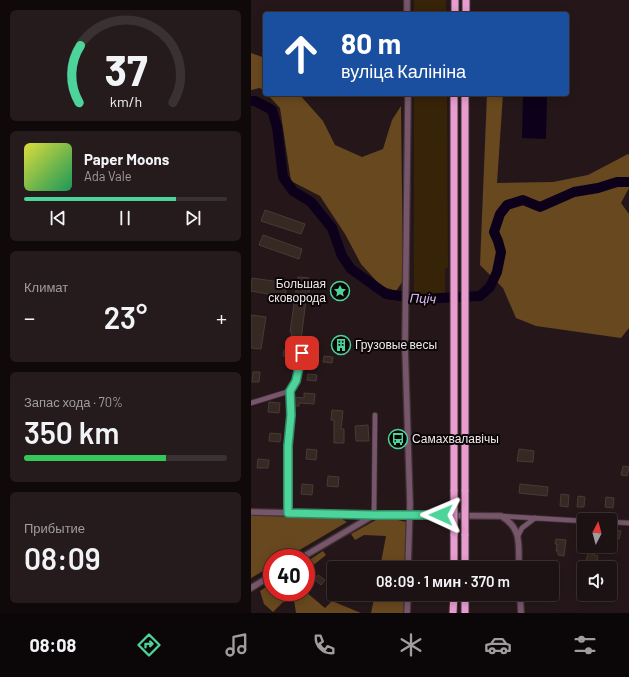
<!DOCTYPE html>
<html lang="ru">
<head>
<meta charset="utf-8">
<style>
	:root { --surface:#1c1113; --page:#251a1c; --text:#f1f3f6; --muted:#a09da0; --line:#3a3133; --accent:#4cd49b }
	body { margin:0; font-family:Barlow,sans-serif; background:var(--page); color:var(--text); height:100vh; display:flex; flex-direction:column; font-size:15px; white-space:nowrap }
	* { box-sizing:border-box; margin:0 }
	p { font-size:13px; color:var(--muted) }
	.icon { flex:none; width:22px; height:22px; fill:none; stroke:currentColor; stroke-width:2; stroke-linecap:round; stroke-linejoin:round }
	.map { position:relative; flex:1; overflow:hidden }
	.panel { display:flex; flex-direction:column; gap:10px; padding:10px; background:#0f090a; width:251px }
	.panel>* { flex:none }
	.hud { position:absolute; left:12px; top:12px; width:306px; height:84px; border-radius:4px; box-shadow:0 2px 10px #0003,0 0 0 1px var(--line); background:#1a4fa0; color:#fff; overflow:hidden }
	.needle { width:26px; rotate:6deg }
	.controls { position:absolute; left:326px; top:513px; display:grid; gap:8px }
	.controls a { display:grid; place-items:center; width:40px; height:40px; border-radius:4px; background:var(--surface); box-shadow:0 2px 10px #0003,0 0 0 1px var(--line); font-size:20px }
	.speed { position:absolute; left:12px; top:549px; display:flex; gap:8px; font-size:20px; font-weight:700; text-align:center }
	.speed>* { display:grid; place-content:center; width:52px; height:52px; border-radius:50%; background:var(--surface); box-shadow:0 2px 10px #0003,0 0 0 1px var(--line); line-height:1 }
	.speed .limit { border:6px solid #d22; background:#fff; color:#111 }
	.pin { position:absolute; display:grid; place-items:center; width:34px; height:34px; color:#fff; margin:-17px; border-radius:8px; box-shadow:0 2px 6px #0006 }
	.me { position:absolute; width:44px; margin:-22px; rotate:271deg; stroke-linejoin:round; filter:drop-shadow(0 0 3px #0008) }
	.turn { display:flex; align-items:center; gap:14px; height:84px; padding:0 12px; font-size:18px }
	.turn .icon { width:52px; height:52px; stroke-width:2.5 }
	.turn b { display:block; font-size:28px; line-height:34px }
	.big { font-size:30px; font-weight:600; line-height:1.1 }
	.panel .tile { flex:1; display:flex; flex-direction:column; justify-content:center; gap:6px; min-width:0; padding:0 14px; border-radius:6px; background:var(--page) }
	.panel .dial { align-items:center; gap:0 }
	.dial svg { height:104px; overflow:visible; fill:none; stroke:var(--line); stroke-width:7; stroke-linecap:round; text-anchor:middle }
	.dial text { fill:var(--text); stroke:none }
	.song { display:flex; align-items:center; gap:12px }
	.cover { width:48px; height:48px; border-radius:6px; background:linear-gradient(135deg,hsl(60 70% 55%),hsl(150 70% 35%)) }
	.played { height:4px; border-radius:2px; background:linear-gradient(90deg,var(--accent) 75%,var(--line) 75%) }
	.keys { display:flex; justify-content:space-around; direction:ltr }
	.heat { display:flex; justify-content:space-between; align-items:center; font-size:22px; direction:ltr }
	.charge { height:6px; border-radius:3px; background:linear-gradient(90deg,#34c759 70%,var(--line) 0) }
	.trip { position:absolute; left:76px; top:561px; width:232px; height:40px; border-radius:4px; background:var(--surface); box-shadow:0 2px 10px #0003,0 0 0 1px var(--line); font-weight:600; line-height:40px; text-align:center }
	.tabs { display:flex; height:64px; justify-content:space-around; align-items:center; background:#0b0708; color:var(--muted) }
	.tabs .icon { width:28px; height:28px }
	.tabs .selected { color:var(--accent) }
	.tabs b { font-size:18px; color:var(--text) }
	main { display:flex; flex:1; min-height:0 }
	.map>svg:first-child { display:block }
	.green { fill:#372308 }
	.forest { fill:#68481e }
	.water { fill:#0d001a }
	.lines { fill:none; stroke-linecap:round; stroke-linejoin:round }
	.river { stroke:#0d001a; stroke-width:10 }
	.building { fill:#362823; stroke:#493a35 }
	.minor-casing { stroke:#423436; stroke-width:6 }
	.tertiary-casing { stroke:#423436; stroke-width:8 }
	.trunk-casing { stroke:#423436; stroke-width:9 }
	.minor { stroke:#77566c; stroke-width:4.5 }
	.tertiary { stroke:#77566c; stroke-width:5.5 }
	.trunk { stroke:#e89cd0; stroke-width:7 }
	.trunk-bridge-casing { stroke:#423436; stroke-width:9; stroke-linecap:butt }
	.trunk-bridge { stroke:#e89cd0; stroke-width:7 }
	.route-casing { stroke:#318a65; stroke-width:10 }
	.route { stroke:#4cd49b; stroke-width:7 }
	.labels { text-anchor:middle; stroke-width:4; stroke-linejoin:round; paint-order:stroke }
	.poi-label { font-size:12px; fill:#f3e8e9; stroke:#0a0506; text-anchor:start }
	.water-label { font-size:13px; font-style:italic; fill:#dbbaf7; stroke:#0a0506 }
</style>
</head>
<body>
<main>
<section class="panel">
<div class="tile dial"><svg viewBox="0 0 100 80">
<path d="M14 69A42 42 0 1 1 86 69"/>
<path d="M14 69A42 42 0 0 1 15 25" stroke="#4cd49b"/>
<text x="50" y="56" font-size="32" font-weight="700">37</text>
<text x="50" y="72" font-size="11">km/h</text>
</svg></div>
<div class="tile">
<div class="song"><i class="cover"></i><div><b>Paper Moons</b><p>Ada Vale</p></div></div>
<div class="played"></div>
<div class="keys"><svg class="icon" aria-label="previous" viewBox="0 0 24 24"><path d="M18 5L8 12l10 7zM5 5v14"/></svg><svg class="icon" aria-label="pause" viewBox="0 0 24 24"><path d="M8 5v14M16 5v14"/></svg><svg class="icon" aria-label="next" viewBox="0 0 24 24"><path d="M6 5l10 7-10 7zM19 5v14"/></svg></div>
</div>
<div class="tile"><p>Климат</p>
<div class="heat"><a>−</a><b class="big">23°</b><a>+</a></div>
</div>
<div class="tile"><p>Запас хода · 70%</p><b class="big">350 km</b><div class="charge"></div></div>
<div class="tile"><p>Прибытие</p><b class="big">08:09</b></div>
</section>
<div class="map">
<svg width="378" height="613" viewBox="0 0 378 613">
	<rect width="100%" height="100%" fill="#251719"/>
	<path class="green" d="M163,0H195V14H163Z
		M163,94H196L197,267L194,269V294L171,297L163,295Z"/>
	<path class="forest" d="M0,53L14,58V92L9,88L0,90Z
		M16,94H48L72,121L84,145L111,157L132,149L141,120L150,106L152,281L145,291L130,286L110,264L94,234L69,196L40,181L29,108Z
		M236,94H252L246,183L302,182L337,175L377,154L378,155V188L370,203L378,214V328L370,338L285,326L265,318L252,288L229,265Z
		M0,515L91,519L96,522L35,558H21V566L0,578Z
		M132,516L155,522L154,568H129L135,536L113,535L104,540L100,534Z
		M72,551L75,555L55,571V562Z
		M21,583V592H55L74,608L81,601L110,613H45L43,600L32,602L22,612L13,604L9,591Z
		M124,594H154L153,613H120Z"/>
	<path class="water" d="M272,96H296L295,139L271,138Z"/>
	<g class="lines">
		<path class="river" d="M0,101H4L21,110L26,127L32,177L42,191L60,202L81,228L91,256L100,269L135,294L170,299L229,296L239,287L246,272L250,252L247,241L243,232L249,214L256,205L272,200L289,207L323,192L347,188L366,182H378"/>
	</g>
	<path class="building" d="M14,210L54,224L50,234L10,221Z
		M12,235L51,249L48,259L8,245Z
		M47,277L58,278L57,283L59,284L57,300H55L50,340L40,338L41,333L39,332Z
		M1,278L36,283L34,297L0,291Z
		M0,315L15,317L10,349L0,348Z
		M83,340L98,344L96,350L82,346Z
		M33,350L39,351L38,357L32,356Z
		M73,356L82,357L81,363L72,362Z
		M2,372H9L8,382H1Z
		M57,374L66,375L65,381L56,380Z
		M53,393L64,394L63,404L48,403V406H43V397L53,398Z
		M18,402L29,403L28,413L17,412Z
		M81,410L92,411L90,429H93V443H83V420H80Z
		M117,425L118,441H105L104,426Z
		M19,433L30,434L29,442L18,441Z
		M56,449L66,450L65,460L55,459Z
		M268,449L283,451L282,462L266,461Z
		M7,459L18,460L17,468H6Z
		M372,466L378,467L376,476L370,475Z
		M77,476L88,477L87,487L76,486Z
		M51,484L62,485L61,495L50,494Z
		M269,484L297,487L296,496L268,493Z
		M310,494L318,495L317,507L309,506Z
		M327,496L334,497L333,507H326Z
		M355,497L363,498L362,508L354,507Z
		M362,529L370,531L368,539L360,537Z
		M331,536H333V550L328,549Z
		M305,539L315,540L313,556L307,555V551H305L306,544H304Z
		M337,553L347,556L345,564L335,561Z
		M301,565H306L304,581H301Z
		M67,575L74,580L70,585L63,579Z"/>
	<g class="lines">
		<g class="minor-casing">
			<path id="minor" d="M39,391L45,381L51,353
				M0,403L39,391
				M37,513V446L40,415L39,391
				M123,515L124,415
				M250,516L333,521
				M359,522L378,523
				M267,536L271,528L284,518"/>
		</g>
		<g class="tertiary-casing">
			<path id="tertiary" d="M156,0V14
				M157,94L154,347L159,504L157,568
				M0,512L123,515L250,516C272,529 267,545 268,568
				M50,558L123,515
				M0,588L21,575
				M269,594L270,613
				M156,613L157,594"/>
		</g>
		<g class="trunk-casing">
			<path id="trunk" d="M204,14V0
				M215,14V0
				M203,491V94
				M214,491V94
				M203,568V534
				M214,568V534
				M202,613L203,594
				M214,613V594"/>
		</g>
		<use href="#minor" class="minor"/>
		<use href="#tertiary" class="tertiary"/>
		<use href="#trunk" class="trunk"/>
		<g class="trunk-bridge-casing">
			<path id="trunk-bridge" d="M203,491V534
				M214,491V534"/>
		</g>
		<use href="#trunk-bridge" class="trunk-bridge"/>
	</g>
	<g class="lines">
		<g class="route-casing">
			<path id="route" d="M51,353L45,381L39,391L40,415L37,446V513L123,515H190"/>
		</g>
		<use href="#route" class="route"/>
	</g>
	<defs>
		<g id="sight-ring" transform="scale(1)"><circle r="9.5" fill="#0a0506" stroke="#4cd49b" stroke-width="1.5"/><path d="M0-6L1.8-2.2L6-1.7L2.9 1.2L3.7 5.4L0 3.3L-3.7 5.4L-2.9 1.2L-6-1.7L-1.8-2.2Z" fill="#4cd49b"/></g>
		<g id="building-ring" transform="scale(1)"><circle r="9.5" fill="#0a0506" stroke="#4cd49b" stroke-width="1.5"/><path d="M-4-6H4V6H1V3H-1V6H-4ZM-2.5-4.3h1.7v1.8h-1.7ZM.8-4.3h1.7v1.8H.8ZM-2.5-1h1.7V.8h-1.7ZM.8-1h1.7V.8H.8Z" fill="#4cd49b"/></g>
		<g id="bus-ring" transform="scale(1)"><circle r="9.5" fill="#0a0506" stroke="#4cd49b" stroke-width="1.5"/><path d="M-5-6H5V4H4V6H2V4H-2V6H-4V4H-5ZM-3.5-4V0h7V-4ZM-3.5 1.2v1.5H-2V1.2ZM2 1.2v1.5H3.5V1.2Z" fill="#4cd49b"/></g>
	</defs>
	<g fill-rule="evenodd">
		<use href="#sight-ring" x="89" y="291"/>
		<use href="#building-ring" x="90" y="345"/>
		<use href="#bus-ring" x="147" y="439"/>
	</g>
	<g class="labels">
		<g class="poi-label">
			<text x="75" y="288" text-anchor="end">Большая<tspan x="75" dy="14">сковорода</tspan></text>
			<text x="104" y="349">Грузовые весы</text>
			<text x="161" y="443">Самахвалавічы</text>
		</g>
		<g class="water-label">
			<text transform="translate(172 298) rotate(2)" y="5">Пціч</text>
		</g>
	</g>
</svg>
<div class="controls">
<a><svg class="needle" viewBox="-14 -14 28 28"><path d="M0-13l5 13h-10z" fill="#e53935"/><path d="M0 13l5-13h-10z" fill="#a09da0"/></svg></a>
<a><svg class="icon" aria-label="sound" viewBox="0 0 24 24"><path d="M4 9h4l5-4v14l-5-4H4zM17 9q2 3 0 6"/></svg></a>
</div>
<div class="speed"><div class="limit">40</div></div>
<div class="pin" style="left:51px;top:353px;background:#d93025"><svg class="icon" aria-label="arrive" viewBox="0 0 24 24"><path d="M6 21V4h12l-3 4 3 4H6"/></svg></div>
<svg class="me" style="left:190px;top:515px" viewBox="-20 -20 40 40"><path d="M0-17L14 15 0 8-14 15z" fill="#4cd49b" stroke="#fff" stroke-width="4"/></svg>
<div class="trip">08:09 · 1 мин · 370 m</div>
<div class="hud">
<div class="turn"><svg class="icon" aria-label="ahead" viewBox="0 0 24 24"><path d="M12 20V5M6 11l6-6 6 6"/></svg><div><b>80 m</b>вуліца Калініна</div></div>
</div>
</div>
</main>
<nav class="tabs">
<b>08:08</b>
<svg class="icon selected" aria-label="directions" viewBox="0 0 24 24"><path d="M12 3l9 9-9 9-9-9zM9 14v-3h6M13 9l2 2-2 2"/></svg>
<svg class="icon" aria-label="music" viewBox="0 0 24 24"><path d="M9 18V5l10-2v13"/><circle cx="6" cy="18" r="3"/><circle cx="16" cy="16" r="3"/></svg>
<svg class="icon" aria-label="phone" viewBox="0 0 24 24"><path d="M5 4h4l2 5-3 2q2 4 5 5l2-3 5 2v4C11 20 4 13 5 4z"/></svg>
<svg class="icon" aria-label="climate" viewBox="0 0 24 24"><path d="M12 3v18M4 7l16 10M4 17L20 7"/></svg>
<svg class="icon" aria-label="car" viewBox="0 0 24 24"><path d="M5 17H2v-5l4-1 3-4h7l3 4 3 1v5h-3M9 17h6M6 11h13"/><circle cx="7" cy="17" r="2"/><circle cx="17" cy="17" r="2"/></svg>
<svg class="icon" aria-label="filters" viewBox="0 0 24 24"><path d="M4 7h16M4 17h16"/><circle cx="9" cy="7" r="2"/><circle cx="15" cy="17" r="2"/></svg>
</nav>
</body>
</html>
